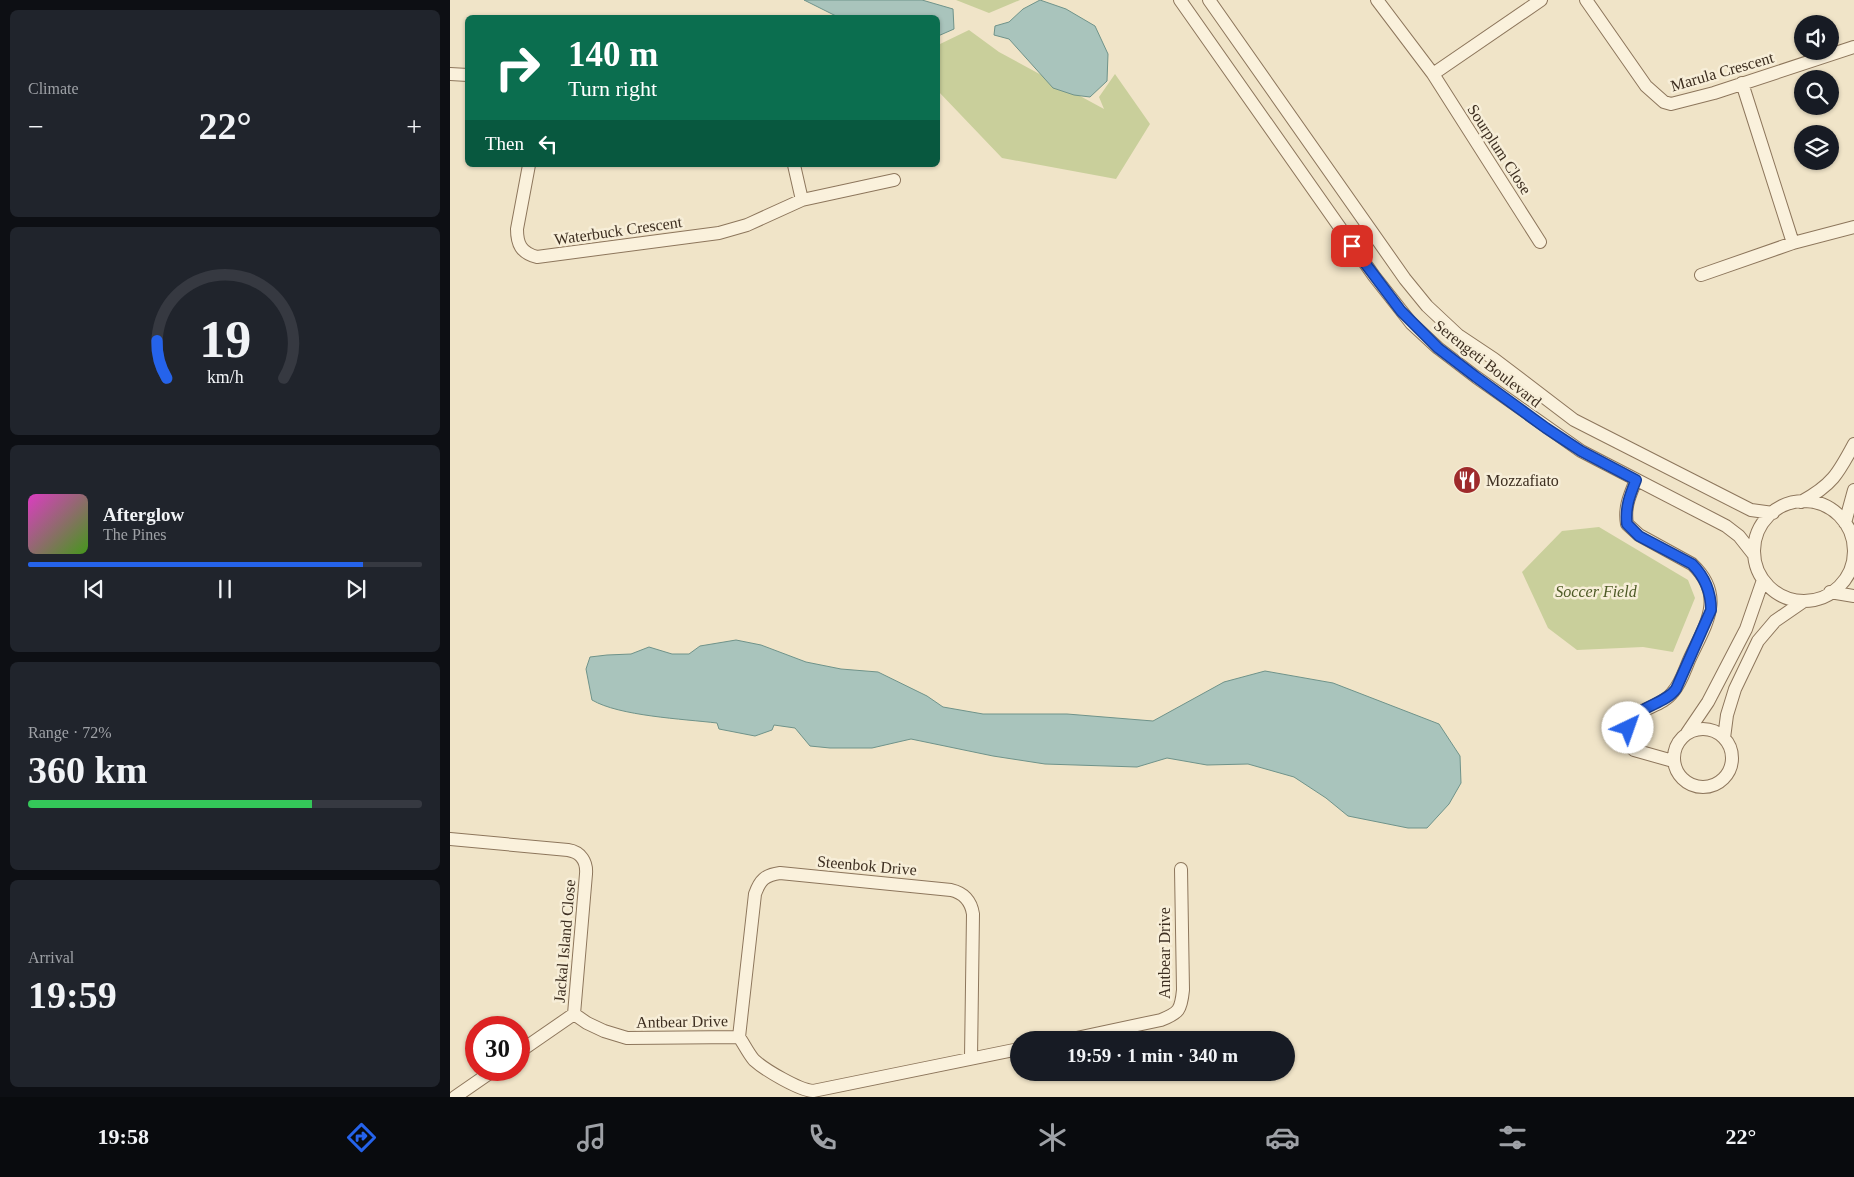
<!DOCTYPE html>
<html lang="en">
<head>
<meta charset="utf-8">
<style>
	:root { --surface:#171b24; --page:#20242c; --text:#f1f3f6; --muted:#9ea1a6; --line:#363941; --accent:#2563eb }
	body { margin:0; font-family:Georgia,serif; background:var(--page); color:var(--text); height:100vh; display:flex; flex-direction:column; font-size:19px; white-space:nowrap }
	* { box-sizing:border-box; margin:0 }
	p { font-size:16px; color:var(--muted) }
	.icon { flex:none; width:28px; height:28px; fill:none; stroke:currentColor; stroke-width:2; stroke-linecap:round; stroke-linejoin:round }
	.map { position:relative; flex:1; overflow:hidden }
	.side { display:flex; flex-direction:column; gap:10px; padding:10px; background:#0d0f14; width:450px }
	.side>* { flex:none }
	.guide { position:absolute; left:15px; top:15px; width:475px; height:152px; border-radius:8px; box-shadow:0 1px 4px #0004; background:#0b6e4f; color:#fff; overflow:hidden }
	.controls { position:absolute; left:1344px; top:15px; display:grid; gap:10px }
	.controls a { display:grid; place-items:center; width:45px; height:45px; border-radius:50%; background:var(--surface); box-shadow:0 1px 4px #0004; font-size:25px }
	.speed { position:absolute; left:15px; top:1016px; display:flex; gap:10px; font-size:25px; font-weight:700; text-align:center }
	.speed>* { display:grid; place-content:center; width:65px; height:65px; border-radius:50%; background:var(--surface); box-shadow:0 1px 4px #0004; line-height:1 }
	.speed .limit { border:8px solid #d22; background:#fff; color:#111 }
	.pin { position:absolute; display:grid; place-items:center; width:42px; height:42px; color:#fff; margin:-21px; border-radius:10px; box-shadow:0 2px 8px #0006 }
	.me { position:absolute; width:55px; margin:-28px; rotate:42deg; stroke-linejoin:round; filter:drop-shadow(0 0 4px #0008) }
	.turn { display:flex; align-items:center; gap:18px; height:105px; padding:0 20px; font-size:22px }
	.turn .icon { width:65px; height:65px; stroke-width:2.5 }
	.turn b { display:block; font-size:35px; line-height:42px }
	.then { display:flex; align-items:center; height:48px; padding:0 20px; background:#0003; gap:10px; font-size:19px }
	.big { font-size:38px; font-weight:800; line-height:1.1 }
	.side .tile { flex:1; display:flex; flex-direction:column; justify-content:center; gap:8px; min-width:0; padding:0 18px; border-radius:8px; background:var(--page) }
	.side .dial { align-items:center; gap:0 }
	.dial svg { height:130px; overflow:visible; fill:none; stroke:var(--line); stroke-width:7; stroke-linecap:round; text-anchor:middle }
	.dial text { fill:var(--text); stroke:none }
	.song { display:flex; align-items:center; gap:15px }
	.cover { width:60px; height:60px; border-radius:8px; background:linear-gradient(135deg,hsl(310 70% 55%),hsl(100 70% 35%)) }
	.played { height:5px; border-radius:2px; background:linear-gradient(90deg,var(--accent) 85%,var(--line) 85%) }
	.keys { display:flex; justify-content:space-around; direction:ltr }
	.heat { display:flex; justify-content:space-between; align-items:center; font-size:28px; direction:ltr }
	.charge { height:8px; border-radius:4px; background:linear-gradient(90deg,#34c759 72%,var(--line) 0) }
	.trip { position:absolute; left:560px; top:1031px; width:285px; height:50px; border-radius:25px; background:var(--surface); box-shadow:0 1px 4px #0004; font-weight:800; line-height:50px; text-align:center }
	.menu { display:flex; height:80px; justify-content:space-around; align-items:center; background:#090b0e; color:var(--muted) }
	.menu .icon { width:35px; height:35px }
	.menu .selected { color:var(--accent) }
	.menu b { font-size:22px; color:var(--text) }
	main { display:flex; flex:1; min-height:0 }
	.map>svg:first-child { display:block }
	.green { fill:#c9cf9b }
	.water { fill:#a9c4bc; stroke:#6f938a }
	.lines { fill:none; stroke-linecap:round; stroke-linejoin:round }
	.street-casing { stroke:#8d765c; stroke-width:14 }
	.street { stroke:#faf1dc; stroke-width:12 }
	.route-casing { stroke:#184099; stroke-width:12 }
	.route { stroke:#2563eb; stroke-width:9 }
	.labels { text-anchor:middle; stroke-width:5; stroke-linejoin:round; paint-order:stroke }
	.street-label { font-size:16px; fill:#3d2e20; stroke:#f7eed8 }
	.poi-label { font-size:16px; fill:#3d2e20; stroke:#f7eed8; text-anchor:start }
	.park-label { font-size:16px; font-style:italic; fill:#4d5a26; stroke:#f7eed8 }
</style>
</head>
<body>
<main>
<section class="side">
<div class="tile"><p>Climate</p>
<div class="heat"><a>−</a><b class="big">22°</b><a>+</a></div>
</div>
<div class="tile dial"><svg viewBox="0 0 100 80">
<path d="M14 69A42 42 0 1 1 86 69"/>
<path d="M14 69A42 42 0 0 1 8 46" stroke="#2563eb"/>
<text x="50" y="56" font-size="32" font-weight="700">19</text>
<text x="50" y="72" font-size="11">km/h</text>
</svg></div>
<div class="tile">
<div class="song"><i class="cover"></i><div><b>Afterglow</b><p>The Pines</p></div></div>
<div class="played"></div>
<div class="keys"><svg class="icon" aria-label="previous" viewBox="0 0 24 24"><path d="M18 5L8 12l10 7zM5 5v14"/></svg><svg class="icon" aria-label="pause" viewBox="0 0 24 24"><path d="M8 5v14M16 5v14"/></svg><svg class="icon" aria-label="next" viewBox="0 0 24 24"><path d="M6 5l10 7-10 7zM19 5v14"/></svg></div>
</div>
<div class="tile"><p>Range · 72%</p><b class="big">360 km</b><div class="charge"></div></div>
<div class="tile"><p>Arrival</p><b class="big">19:59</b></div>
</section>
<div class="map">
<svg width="1404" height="1097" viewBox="0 0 1404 1097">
	<rect width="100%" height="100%" fill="#f0e4c8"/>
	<path class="green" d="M506,0H570L539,13Z
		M519,30L549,52L654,109L649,97L665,74L700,124L666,179L552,158L488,91V45Z
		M1149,527L1238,580L1245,598L1223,652L1193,647L1127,650L1098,628L1072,572L1112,531Z"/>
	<path class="water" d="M354,0H472L503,9L504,29L488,36V18L388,17Z
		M590,0L616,9L645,26L658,54L657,81L640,97L624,95L603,88L559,39L544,35L545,26L559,22L573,9Z
		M286,640L311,645L356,662L391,669L428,672L477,696L493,707L533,714H617L703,721L774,682L815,671L883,683L989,724L1010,756L1011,783L999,804L977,828H958L898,816L876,798L844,777L798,764L757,765L717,758L687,767L595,764L543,756L461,739L422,748H380L360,746L345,728L324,725L322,730L305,736L269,729L267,723C233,719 169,716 142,700L136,669L140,657L157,655L181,654L199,647L222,654H239L250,646Z"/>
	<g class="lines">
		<g class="street-casing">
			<path id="street" d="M730,0L924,276L961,323L988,348L1026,377L1131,451L1276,526L1289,536L1304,555
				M759,0L955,279L977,306L1008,335L1044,359L1124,420L1301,510L1323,513
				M927,0L983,74L1090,242
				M1136,0L1196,86L1214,102L1221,104L1264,93L1404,47
				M0,74L18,75
				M983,74L1091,0
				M1292,83L1343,243
				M79,165L67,229C67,244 71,253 87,257L269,233L297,225L352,200L444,180
				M344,165L352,200
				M1251,275L1343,243L1404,227
				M1186,480C1180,495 1174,507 1177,524L1189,535L1242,564C1276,596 1256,624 1240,658C1235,669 1231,683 1223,692C1210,710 1178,707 1178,733C1177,740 1178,746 1184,750L1223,761
				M1304 551a50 50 0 1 1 100 0a50 50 0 1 1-100 0Z
				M1351,502C1382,485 1388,474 1404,444
				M1395,523L1404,490
				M1380,592L1404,596
				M1224 758a29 29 0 1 1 58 0a29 29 0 1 1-58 0Z
				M1237,733L1258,702L1296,629L1313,580
				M1274,738L1277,715L1285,689L1308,641L1325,621L1354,601
				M0,839L118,850C131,852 137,862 136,874L124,1014
				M124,1014L137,1023L154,1031L177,1038L289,1037C294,1044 298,1053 304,1060C315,1070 349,1090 363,1091L569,1049
				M289,1037L305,894C310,880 315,875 330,873L501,890C514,893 521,901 523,914L521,1058
				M617,1040L711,1020C729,1013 731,1010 733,990L731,869
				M69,1052L124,1014
				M5,1097L44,1070"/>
		</g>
		<use href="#street" class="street"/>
	</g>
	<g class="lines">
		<g class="route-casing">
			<path id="route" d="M902,246L951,311L988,348L1026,377L1096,428L1131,451L1186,480C1180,495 1175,507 1177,524L1189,536L1242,564C1254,576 1261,592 1261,610L1226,689C1214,706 1182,706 1178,728"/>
		</g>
		<use href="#route" class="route"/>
	</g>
	<defs>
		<g id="restaurant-disc" transform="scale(1.4375)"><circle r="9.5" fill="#9e2a2b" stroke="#f7eed8"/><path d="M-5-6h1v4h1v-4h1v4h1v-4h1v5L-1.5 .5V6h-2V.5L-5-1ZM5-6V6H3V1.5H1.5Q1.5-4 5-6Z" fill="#fff"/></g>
	</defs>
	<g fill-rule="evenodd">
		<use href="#restaurant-disc" x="1017" y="480"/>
	</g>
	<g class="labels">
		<g class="street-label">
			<text transform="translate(1272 71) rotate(-16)" y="6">Marula Crescent</text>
			<text transform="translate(1050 149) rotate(57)" y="6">Sourplum Close</text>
			<text transform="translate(168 230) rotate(-8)" y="6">Waterbuck Crescent</text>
			<text transform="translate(1038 363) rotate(38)" y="6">Serengeti Boulevard</text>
			<text transform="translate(417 865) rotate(5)" y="6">Steenbok Drive</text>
			<text transform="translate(114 941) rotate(-85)" y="6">Jackal Island Close</text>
			<text transform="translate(714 953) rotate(-90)" y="6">Antbear Drive</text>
			<text transform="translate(232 1021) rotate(-1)" y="6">Antbear Drive</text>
		</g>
		<g class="poi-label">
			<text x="1036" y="486">Mozzafiato</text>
		</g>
		<g class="park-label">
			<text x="1146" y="597">Soccer Field</text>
		</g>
	</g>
</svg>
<div class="controls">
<a><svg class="icon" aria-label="sound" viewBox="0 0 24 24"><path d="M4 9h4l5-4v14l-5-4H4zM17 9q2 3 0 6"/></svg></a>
<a><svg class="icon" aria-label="search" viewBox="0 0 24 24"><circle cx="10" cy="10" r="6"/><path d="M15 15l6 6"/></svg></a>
<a><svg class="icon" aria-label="layers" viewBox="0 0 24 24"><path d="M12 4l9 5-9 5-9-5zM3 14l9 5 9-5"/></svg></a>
</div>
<div class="speed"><div class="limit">30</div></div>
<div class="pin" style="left:902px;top:246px;background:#d93025"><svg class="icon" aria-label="arrive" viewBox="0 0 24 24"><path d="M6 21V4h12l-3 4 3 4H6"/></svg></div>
<svg class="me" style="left:1178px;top:728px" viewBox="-20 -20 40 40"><circle r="19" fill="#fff"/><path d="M0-13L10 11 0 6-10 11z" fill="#2563eb"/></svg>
<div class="trip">19:59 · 1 min · 340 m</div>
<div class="guide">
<div class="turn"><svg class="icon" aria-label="right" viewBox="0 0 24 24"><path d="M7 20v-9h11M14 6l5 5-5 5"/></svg><div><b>140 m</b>Turn right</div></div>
<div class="then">Then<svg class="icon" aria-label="left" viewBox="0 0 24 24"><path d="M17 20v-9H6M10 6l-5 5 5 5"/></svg></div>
</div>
</div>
</main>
<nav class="menu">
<b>19:58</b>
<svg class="icon selected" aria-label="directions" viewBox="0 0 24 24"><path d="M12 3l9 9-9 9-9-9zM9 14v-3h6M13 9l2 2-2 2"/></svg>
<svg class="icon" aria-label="music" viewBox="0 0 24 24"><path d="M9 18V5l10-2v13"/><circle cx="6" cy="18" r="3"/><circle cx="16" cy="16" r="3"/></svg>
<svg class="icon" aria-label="phone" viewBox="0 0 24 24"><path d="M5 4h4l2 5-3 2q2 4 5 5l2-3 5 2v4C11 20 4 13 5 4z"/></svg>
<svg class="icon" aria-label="climate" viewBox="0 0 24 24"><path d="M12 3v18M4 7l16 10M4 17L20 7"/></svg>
<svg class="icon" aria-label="car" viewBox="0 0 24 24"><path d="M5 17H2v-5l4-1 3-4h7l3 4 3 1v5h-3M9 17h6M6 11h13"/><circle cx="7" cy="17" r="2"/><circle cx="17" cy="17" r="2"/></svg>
<svg class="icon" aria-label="filters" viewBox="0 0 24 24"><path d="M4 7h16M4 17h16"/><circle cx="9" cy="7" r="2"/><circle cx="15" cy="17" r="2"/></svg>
<b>22°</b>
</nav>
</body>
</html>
